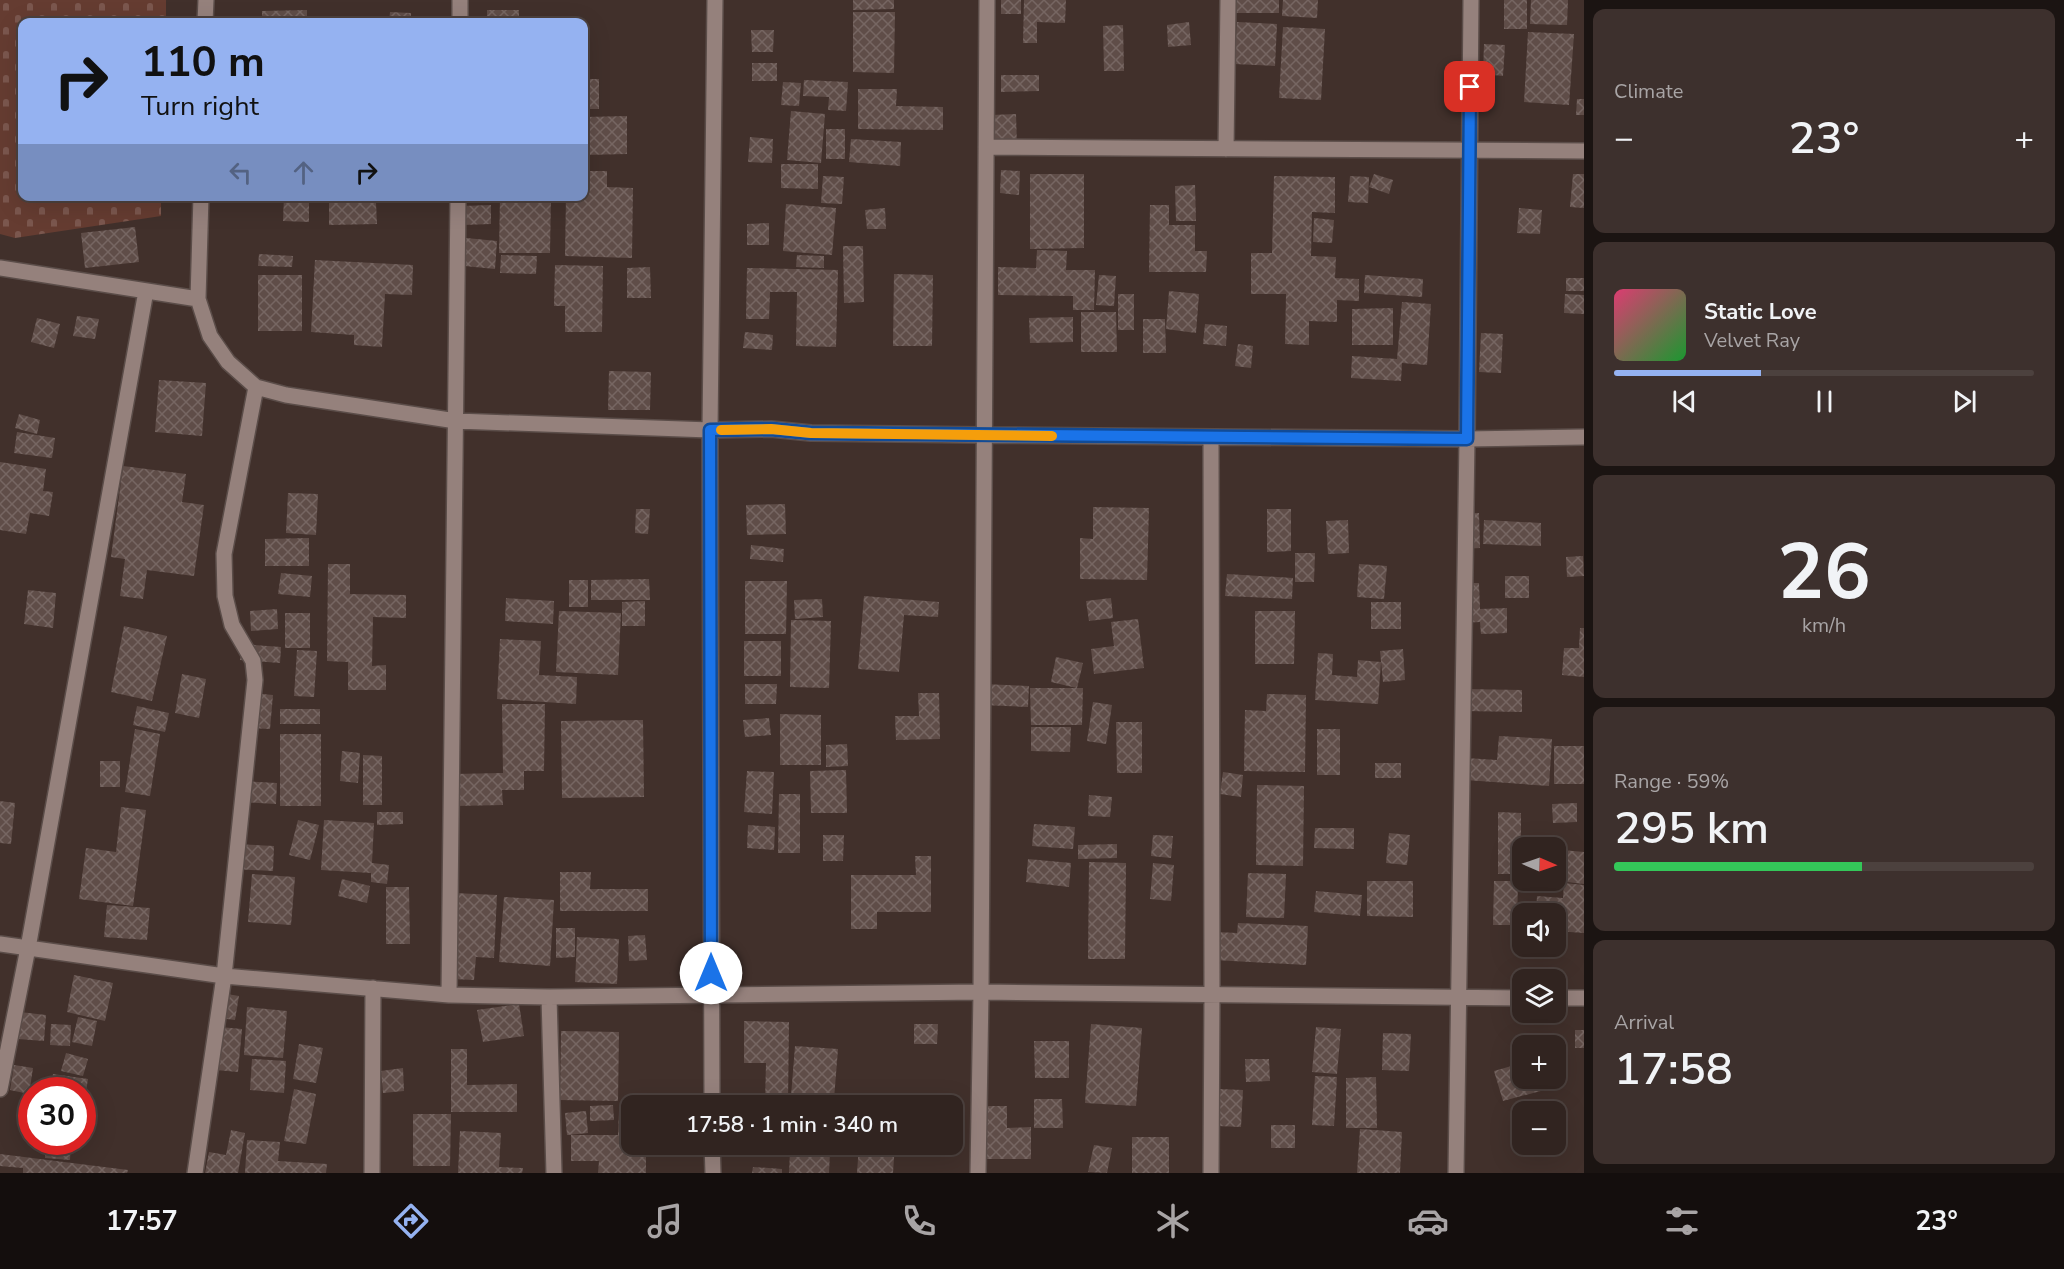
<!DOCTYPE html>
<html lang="en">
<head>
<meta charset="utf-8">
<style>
	:root { --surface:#312420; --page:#3d302d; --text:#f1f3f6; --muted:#a8a4a5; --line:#4c413e; --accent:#95b2f1 }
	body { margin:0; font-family:"Nunito Sans",sans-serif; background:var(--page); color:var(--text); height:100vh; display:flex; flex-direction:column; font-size:22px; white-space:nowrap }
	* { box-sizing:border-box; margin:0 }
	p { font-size:20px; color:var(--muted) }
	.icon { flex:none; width:33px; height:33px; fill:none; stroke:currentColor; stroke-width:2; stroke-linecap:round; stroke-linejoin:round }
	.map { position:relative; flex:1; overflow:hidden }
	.sheet { display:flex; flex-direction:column; gap:9px; padding:9px; background:#1b1412; width:480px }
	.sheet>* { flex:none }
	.guide { position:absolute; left:18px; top:18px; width:570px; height:183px; border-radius:12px; box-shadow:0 6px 24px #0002,0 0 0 2px var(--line); background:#95b2f1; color:#111; overflow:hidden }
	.needle { width:39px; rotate:92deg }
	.fabs { position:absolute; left:1512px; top:837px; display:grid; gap:12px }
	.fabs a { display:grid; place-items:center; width:54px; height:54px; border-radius:12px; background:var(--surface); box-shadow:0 6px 24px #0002,0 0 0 2px var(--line); font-size:30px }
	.speed { position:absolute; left:18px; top:1077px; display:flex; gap:12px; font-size:30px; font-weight:700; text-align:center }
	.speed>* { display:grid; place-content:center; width:78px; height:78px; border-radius:50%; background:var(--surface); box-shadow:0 6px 24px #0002,0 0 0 2px var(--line); line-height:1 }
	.speed .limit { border:9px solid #d22; background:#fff; color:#111 }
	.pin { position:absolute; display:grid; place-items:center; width:51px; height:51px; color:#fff; margin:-26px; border-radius:12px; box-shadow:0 3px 9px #0006 }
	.me { position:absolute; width:66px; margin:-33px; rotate:0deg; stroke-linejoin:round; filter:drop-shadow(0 0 4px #0008) }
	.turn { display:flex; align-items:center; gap:21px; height:126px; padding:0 24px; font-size:27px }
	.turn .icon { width:78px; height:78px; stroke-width:2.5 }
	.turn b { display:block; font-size:42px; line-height:51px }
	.lanes { display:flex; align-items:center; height:57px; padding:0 24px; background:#0003; justify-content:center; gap:30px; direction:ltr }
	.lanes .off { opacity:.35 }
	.big { font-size:45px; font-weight:600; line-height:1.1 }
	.sheet .card { flex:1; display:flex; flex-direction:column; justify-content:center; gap:9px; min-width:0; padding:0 21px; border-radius:12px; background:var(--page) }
	.sheet .dial { align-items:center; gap:0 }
	.dial b { font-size:78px; line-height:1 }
	.song { display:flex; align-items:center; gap:18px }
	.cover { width:72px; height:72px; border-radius:9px; background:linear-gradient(135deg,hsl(340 70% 55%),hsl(130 70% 35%)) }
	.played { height:6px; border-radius:3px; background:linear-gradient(90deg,var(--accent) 35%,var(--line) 35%) }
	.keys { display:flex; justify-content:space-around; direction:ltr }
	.heat { display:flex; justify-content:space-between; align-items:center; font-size:33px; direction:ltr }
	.charge { height:9px; border-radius:4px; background:linear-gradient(90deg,#34c759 59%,var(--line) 0) }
	.trip { position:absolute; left:621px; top:1095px; width:342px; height:60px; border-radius:12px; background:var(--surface); box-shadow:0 6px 24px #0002,0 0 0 2px var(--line); font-weight:600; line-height:60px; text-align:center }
	.tab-bar { display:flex; height:96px; justify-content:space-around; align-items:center; background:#140e0d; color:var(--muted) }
	.tab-bar .icon { width:42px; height:42px }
	.tab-bar .active { color:var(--accent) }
	.tab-bar b { font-size:27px; color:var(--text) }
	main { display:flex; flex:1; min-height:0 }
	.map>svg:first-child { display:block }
	.cemetery { fill:url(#cemetery-stones) }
	.building { fill:url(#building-cross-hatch) }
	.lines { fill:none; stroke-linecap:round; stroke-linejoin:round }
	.minor-casing { stroke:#5b4d49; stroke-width:18 }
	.minor { stroke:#95817c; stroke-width:15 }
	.route-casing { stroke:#114b97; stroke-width:15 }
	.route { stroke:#1a73e8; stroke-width:10 }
	.slow { stroke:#f59e0b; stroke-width:10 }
</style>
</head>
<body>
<main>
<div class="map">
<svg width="1584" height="1173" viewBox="0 0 1584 1173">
	<defs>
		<pattern id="cemetery-stones" width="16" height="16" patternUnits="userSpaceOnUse" patternTransform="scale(1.5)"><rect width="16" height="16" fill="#653c31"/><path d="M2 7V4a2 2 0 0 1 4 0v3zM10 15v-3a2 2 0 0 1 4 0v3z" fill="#7b574e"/></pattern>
		<pattern id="building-cross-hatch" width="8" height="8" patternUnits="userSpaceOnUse" patternTransform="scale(1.5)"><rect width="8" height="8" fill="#5f4d48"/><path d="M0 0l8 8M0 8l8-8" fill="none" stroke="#766662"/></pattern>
	</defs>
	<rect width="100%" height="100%" fill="#41302b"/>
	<path class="cemetery" d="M0,0H166V22H22V196L161,197V216L15,238L0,234Z"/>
	<path class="building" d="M853,0H894V9L853,10Z
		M1001,0H1021V14H1001Z
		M1024,0H1066L1065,23L1037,22V43H1023Z
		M1235,0H1279V13H1236Z
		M1283,0H1318L1317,18L1282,16Z
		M1504,0H1527V29H1504Z
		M1531,0H1568L1567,25L1530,24Z
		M307,10V22H262V11Z
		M487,10H519V22H487Z
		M390,12L411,13V22H389Z
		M853,12H895L894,73L853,72Z
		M1189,22L1191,45L1168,47L1167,25Z
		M1237,22L1277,24L1275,66L1234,64Z
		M1123,25L1124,71H1104L1103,26Z
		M1283,27L1325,29L1321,100L1279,98Z
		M751,30H774L773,52H752Z
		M1528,32L1574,34L1569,105L1524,102Z
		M1484,44L1505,45L1503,76L1483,74Z
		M752,63H777V81H752Z
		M1001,75H1039V91L1001,92Z
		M584,79H599V109H584Z
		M804,80L848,82L846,111L828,110L829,97L803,96Z
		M783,82L801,83L799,106L781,105Z
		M858,89H897L896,106L943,107V130L858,129Z
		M1577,99H1584V115H1576Z
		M791,111L825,114L821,163L787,160Z
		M1016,114L1017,146L992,147L991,115Z
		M627,116V154L585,155V117Z
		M826,129H845V159H826Z
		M750,137L773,139L772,163L748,162Z
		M851,139L901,142L900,166L849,162Z
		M781,164H818V189L781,188Z
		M1001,170L1020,171L1019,195L1000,193Z
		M584,171H607V187L633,188L632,258L565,256L566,196H584Z
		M1030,174H1084V248L1030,249Z
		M1374,174L1393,180L1389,194L1369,187Z
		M1573,174H1584V208L1570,207Z
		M823,176L844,177L842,204L821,203Z
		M1274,176L1335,177V213L1312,212L1311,256L1336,257L1335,278L1359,279V301L1337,300V322L1309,321V345L1285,344L1286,294H1251V253H1272Z
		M1350,176L1369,177L1368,203L1348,202Z
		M1195,185L1196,221H1176L1175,186Z
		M284,196H309V222L283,221Z
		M329,196H413V203H376L377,224L329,225Z
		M500,196H551L550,253H499Z
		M786,204L836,208L832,255L783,251Z
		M491,205V224L463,225L462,206Z
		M1150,205H1169V225H1195V251H1207L1206,272H1149Z
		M885,208L886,229H867L865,210Z
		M1519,208L1542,210L1540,234L1517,233Z
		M1314,218L1334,220L1332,243L1313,242Z
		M769,223V245H747V224Z
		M135,227L139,262L85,268L81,233Z
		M456,237L497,241L495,269L454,265Z
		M843,246H863L864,302L844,303Z
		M1037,250L1067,251L1066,270H1095L1094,310H1073V296L998,295V267L1036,268Z
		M259,254L293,256L292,267L258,266Z
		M501,255L537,256L536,274L500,273Z
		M797,255L824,256V268L796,267Z
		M315,260L413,265L412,295L385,294L382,347L354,345V335L311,332Z
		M555,265L603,266L602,332H565V306H554Z
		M650,267L651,298H627V268Z
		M747,268L838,270L836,347L796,346L797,292H770L769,319H746Z
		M894,274L933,275L932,346H893Z
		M258,275H302V331H258Z
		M1099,275L1116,276L1114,306L1096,305Z
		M1365,275L1423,279L1422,297L1364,293Z
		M1566,278H1584V291H1566Z
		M1169,291L1199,294L1196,333L1166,329Z
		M1118,294H1134V330H1118Z
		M1565,294L1584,295V314L1564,313Z
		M1402,302L1431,304L1427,365L1402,363L1401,381L1351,378L1352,356L1397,359Z
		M1393,308V345H1352V309Z
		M1081,312H1116L1117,352H1081Z
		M77,316L99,319L95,339L73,336Z
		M1073,317V342L1030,343L1029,318Z
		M37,318L60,324L54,348L31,342Z
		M1143,319H1165L1166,353H1143Z
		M1205,324L1227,326L1226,346L1203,344Z
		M745,332L773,335L772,350L743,348Z
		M1481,333L1503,334L1501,373L1479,372Z
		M1238,344L1253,346L1251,368L1235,366Z
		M609,371L651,372L650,410H608Z
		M159,380L206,383L202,436L155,432Z
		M19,414L40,420L37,434L15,428Z
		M17,432L55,438L52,458L14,453Z
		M0,462L46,469L43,491L53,492L49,516L30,513L26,534L0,530Z
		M123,466L186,474L182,502L204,505L194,576L147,570L143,599L120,596L125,559L111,557Z
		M288,493L318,494L316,535L286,533Z
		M785,504L786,534L747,535L746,505Z
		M1093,507L1149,508L1147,580L1080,579V538L1093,539Z
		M636,509H650L648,534L635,533Z
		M1267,509H1291V551L1267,552Z
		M1460,513H1479L1480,548L1461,549Z
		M1348,520L1349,553L1328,554L1326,521Z
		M1484,520L1541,523V546L1483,544Z
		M309,538V566H265V539Z
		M751,545L784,549L783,562L750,559Z
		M1295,553H1315L1314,582H1295Z
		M1583,556L1584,576L1567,577L1566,557Z
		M328,564H350V594L406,595V618L373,617L372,666L386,665V690H348V662L327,661Z
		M1359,564L1387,566L1384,599L1357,597Z
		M281,573L312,576L310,597L278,594Z
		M1227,574L1293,578L1292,599L1225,596Z
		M1505,576H1529V598H1505Z
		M649,579L650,600H591V580Z
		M569,580H588V607H569Z
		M745,581H787L786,634H745Z
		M1460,583H1479L1480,609L1507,608V633L1481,634L1480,622L1460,623Z
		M28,590L56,593L53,628L24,624Z
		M864,596L939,602L938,617L904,615L899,672L858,669Z
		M506,598L554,601L553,624L505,621Z
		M1111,598L1113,618L1089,621L1086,601Z
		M822,599L823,617L795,619L794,600Z
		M645,601V626H622V602Z
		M1371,602H1401V629H1371Z
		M277,609L278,629L251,631L250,611Z
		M559,611L621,613L618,675L556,672Z
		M1255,611H1295L1294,664H1255Z
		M285,613H310V648H285Z
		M1138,619L1144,668L1094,674L1091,649L1114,646L1111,622Z
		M791,620L831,621L829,688L790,687Z
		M124,626L167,636L152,701L111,692Z
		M1580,628H1584V677L1562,675L1564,648H1579Z
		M500,639L541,641L539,675L577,677L576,704L497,699Z
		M744,641H781V676H744Z
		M242,644L281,647L280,663L240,660Z
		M1403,649L1405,680L1383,682L1380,651Z
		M297,650L317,651L314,697L294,696Z
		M1318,653L1333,654L1332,675L1357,677L1358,660L1381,662L1378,704L1315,700Z
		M1056,657L1083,663L1077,688L1051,682Z
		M182,674L206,679L199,718L175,713Z
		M745,684H777L776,704H745Z
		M983,684L1029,686L1028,707L982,705Z
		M1030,688H1083L1082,725H1031Z
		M1464,689L1522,690V712L1464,711Z
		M251,693L273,695L270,729L249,728Z
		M918,693H939L940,739L896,740L895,716H919Z
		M1267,694L1306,695L1305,772L1244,771L1245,710L1266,711Z
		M1093,702L1112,705L1106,744L1087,741Z
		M502,704H545L544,771H524V790H502L503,805L455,806L454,774L503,773Z
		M137,706L169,713L165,732L133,725Z
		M280,709H320V724H280Z
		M780,714L821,715V765H780Z
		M769,718L771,735L745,737L743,720Z
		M643,720L644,797L562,798L561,721Z
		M1116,722H1142V773H1117Z
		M1031,727H1071L1070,752L1031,751Z
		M135,729L160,734L150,796L125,792Z
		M1317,729H1340V775H1317Z
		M280,734H321V806H280Z
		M1499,736L1552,739L1549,786L1465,780L1466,758L1497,760Z
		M847,744L848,766L826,767V745Z
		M1554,746H1584V784H1554Z
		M342,751L360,753L358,783L340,781Z
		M363,755L382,756V805H363Z
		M100,761H120V787H100Z
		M1375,763H1401V778H1375Z
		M846,770L847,813H811L810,771Z
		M747,771L774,772L772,814L744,812Z
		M1223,772L1243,775L1241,797L1220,794Z
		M243,781L277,783L276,804L241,802Z
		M1257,785L1304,786L1303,866L1256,865Z
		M779,794H800V853H778Z
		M1089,795L1112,797L1110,817L1088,816Z
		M0,801L15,803L11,844L0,843Z
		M1577,803V822L1553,823L1552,804Z
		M121,807L146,810L133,906L79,899L86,848L116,852Z
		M377,812H403V824L377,825Z
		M1498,812L1521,813V843H1538V848H1522V874H1498Z
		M298,820L319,825L310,860L289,855Z
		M324,820L374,823L372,863L389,865L387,884L371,882V873L321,870Z
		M1034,824L1075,827L1073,849L1032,846Z
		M748,825L775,827L774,850L747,848Z
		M1315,828H1354V849L1314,848Z
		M1389,833L1410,835L1407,865L1386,863Z
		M823,835H844L843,861H823Z
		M1153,835L1173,836L1171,858L1151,856Z
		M234,844L274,846L273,871L233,869Z
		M1117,844V858L1078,859V845Z
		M1562,850L1584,852V884L1558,881Z
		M915,856H931V912H877V929H851V875H916Z
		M1028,859L1071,863L1069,887L1026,882Z
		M1089,862L1126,863L1125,959H1088Z
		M1153,863L1174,865L1171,901L1150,899Z
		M560,872H591L590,889H648V911H560Z
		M1248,873L1286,874L1284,918L1246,917Z
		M252,874L295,877L291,925L248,922Z
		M342,879L370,886L367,903L338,896Z
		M1367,881H1413V917L1367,916Z
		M1494,881H1518L1517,925H1493Z
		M1564,883L1584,885V933L1556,931V914H1536L1537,896L1563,898Z
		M386,887H409L410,944H386Z
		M1316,891L1362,895L1360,916L1314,912Z
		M454,893L497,895L494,958L476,957L474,980L453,979Z
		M504,897L554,900L550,966L499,962Z
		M107,905L150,908L147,940L104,937Z
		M1238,923L1308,926L1306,965L1215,960L1217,932L1237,933Z
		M556,928H575V957L556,958Z
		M645,935L647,960L629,961L628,936Z
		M577,937L619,939L617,984L575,982Z
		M74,975L113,983L105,1021L67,1012Z
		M215,992L239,996L235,1020L211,1017Z
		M519,1004L524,1036L483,1042L477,1010Z
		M247,1007L287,1011L283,1058L244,1055Z
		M20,1012L46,1015L44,1041L18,1039Z
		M78,1017L97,1021L92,1046L72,1042Z
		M744,1021L789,1022L788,1102H765L766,1063H744Z
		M51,1024L71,1025L70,1046L50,1045Z
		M914,1024H938L937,1044H914Z
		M1091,1024L1142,1028L1136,1106L1085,1103Z
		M209,1026L242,1029L238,1072L205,1069Z
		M1316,1027L1341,1029L1337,1074L1312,1072Z
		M1575,1030H1584V1048H1575Z
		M561,1031L619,1032L618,1101L560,1100Z
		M1383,1033L1411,1034L1409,1071L1382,1070Z
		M1034,1041H1069V1078H1035Z
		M299,1044L323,1048L316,1083L293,1079Z
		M795,1046L838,1049L834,1099L791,1096Z
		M451,1049H467V1085L517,1084V1112H451Z
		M66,1053L88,1059L83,1076L61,1071Z
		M1556,1058L1563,1085L1503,1101L1494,1071L1522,1063V1078H1556Z
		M252,1059L286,1061L284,1093L250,1090Z
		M1245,1059H1269L1270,1081L1246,1082Z
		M14,1065L33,1068L29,1094L10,1090Z
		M403,1068L404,1091L383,1093L381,1071Z
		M53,1074L88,1079L85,1097L82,1096V1090H50Z
		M1315,1076L1337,1077L1334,1126L1312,1125Z
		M1376,1077L1377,1128H1346V1078Z
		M294,1089L316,1094L306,1144L284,1141Z
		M1219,1089L1243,1090L1241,1127L1217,1126Z
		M1034,1099H1062L1063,1128H1034Z
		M613,1105L614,1120L590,1121V1106Z
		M984,1106H1007V1128L1031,1127V1159H983Z
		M632,1110V1144H646V1173H598L599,1161H571V1135H618L619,1111Z
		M586,1111L588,1133L567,1135L565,1113Z
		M413,1114H451L450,1166H413Z
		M1271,1125H1295V1148H1271Z
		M1360,1129L1402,1132L1400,1173H1357Z
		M231,1130L245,1133L238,1173H205L209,1152L226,1155Z
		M460,1131L501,1133L499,1167L523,1168L522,1173H458Z
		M1132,1137H1169V1173H1132Z
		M247,1140L280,1142L278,1161L327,1164L326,1173H245Z
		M46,1142H71L70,1160L45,1158Z
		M859,1144H895L893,1173H857Z
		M1094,1145L1112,1148L1107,1173L1088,1172Z
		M790,1150L830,1152L829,1173H789Z
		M0,1154L128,1170L127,1173H23V1168L0,1166Z
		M753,1167L782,1169V1173H752Z"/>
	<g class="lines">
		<g class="minor-casing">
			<path id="minor" d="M205,22L206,0
				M460,22V0
				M986,147L1584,151
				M1226,149L1228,0
				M201,196L198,299L210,336L228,362L256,387L286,395L456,421L710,430L771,429L811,433L984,435L1467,439L1584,437
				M0,268L198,299
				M0,944L224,976L449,995L549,997L981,992L1522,998
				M449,995L458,196
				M549,997L554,1173
				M1556,998H1584
				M0,1089L28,948L146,291
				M712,1106L710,430L715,0
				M712,1144L713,1173
				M195,1173L224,976L255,680L253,661L232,625L225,596L224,554L256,387
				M372,1173L373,988
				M978,1173L981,992L987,0
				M1211,1173L1212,995L1211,437
				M1456,1173L1467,439L1471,0"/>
		</g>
		<use href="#minor" class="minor"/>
	</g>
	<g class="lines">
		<g class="route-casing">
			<path id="route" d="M711,973L710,430L771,429L811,433L1467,439L1470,87"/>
		</g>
		<use href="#route" class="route"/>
		<path class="slow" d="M721,430L771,429L811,433L1052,436"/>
	</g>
</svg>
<div class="fabs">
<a><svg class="needle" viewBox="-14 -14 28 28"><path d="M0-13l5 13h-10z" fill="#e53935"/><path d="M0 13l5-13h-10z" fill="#a8a4a5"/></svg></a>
<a><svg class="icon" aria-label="sound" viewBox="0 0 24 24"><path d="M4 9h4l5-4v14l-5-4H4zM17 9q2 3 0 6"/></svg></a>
<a><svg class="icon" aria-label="layers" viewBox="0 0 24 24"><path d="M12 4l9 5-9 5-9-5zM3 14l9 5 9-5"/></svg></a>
<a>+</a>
<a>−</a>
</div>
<div class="speed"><div class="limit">30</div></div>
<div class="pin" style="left:1470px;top:87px;background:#d93025"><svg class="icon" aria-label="arrive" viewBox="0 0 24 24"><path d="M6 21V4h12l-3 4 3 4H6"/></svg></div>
<svg class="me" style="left:711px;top:973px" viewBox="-20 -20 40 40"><circle r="19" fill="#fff"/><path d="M0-13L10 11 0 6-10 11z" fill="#1a73e8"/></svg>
<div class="trip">17:58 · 1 min · 340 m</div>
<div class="guide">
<div class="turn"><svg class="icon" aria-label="right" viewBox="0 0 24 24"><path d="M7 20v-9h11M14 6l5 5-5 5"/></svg><div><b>110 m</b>Turn right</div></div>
<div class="lanes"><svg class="icon off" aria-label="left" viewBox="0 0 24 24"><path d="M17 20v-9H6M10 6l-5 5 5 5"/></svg><svg class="icon off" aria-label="ahead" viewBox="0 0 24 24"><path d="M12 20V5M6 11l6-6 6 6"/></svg><svg class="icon" aria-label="right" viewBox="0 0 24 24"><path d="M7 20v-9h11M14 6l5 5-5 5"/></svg></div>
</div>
</div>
<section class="sheet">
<div class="card"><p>Climate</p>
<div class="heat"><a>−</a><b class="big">23°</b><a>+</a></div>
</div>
<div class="card">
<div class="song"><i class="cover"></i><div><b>Static Love</b><p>Velvet Ray</p></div></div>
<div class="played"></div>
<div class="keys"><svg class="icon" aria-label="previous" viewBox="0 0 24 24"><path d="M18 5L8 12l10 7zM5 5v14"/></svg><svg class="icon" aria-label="pause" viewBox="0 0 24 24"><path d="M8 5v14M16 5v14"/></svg><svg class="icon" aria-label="next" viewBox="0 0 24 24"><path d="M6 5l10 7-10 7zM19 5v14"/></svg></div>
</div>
<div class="card dial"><b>26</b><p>km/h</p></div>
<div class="card"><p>Range · 59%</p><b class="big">295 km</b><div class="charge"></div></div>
<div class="card"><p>Arrival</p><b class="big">17:58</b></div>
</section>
</main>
<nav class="tab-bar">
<b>17:57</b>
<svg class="icon active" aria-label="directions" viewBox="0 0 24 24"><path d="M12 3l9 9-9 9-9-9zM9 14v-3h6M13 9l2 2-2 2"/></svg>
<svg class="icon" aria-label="music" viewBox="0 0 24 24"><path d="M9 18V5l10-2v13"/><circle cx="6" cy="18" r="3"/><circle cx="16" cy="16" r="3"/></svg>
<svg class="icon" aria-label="phone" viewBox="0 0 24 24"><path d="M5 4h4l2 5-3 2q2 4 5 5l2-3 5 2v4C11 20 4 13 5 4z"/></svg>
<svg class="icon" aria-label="climate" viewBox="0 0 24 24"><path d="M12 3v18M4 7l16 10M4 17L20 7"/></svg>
<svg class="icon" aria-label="car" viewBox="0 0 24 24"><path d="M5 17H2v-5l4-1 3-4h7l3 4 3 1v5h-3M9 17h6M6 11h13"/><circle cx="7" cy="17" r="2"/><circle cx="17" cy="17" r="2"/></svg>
<svg class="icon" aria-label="filters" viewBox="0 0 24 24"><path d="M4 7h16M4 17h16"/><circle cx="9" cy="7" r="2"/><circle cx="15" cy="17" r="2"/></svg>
<b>23°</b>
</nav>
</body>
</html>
